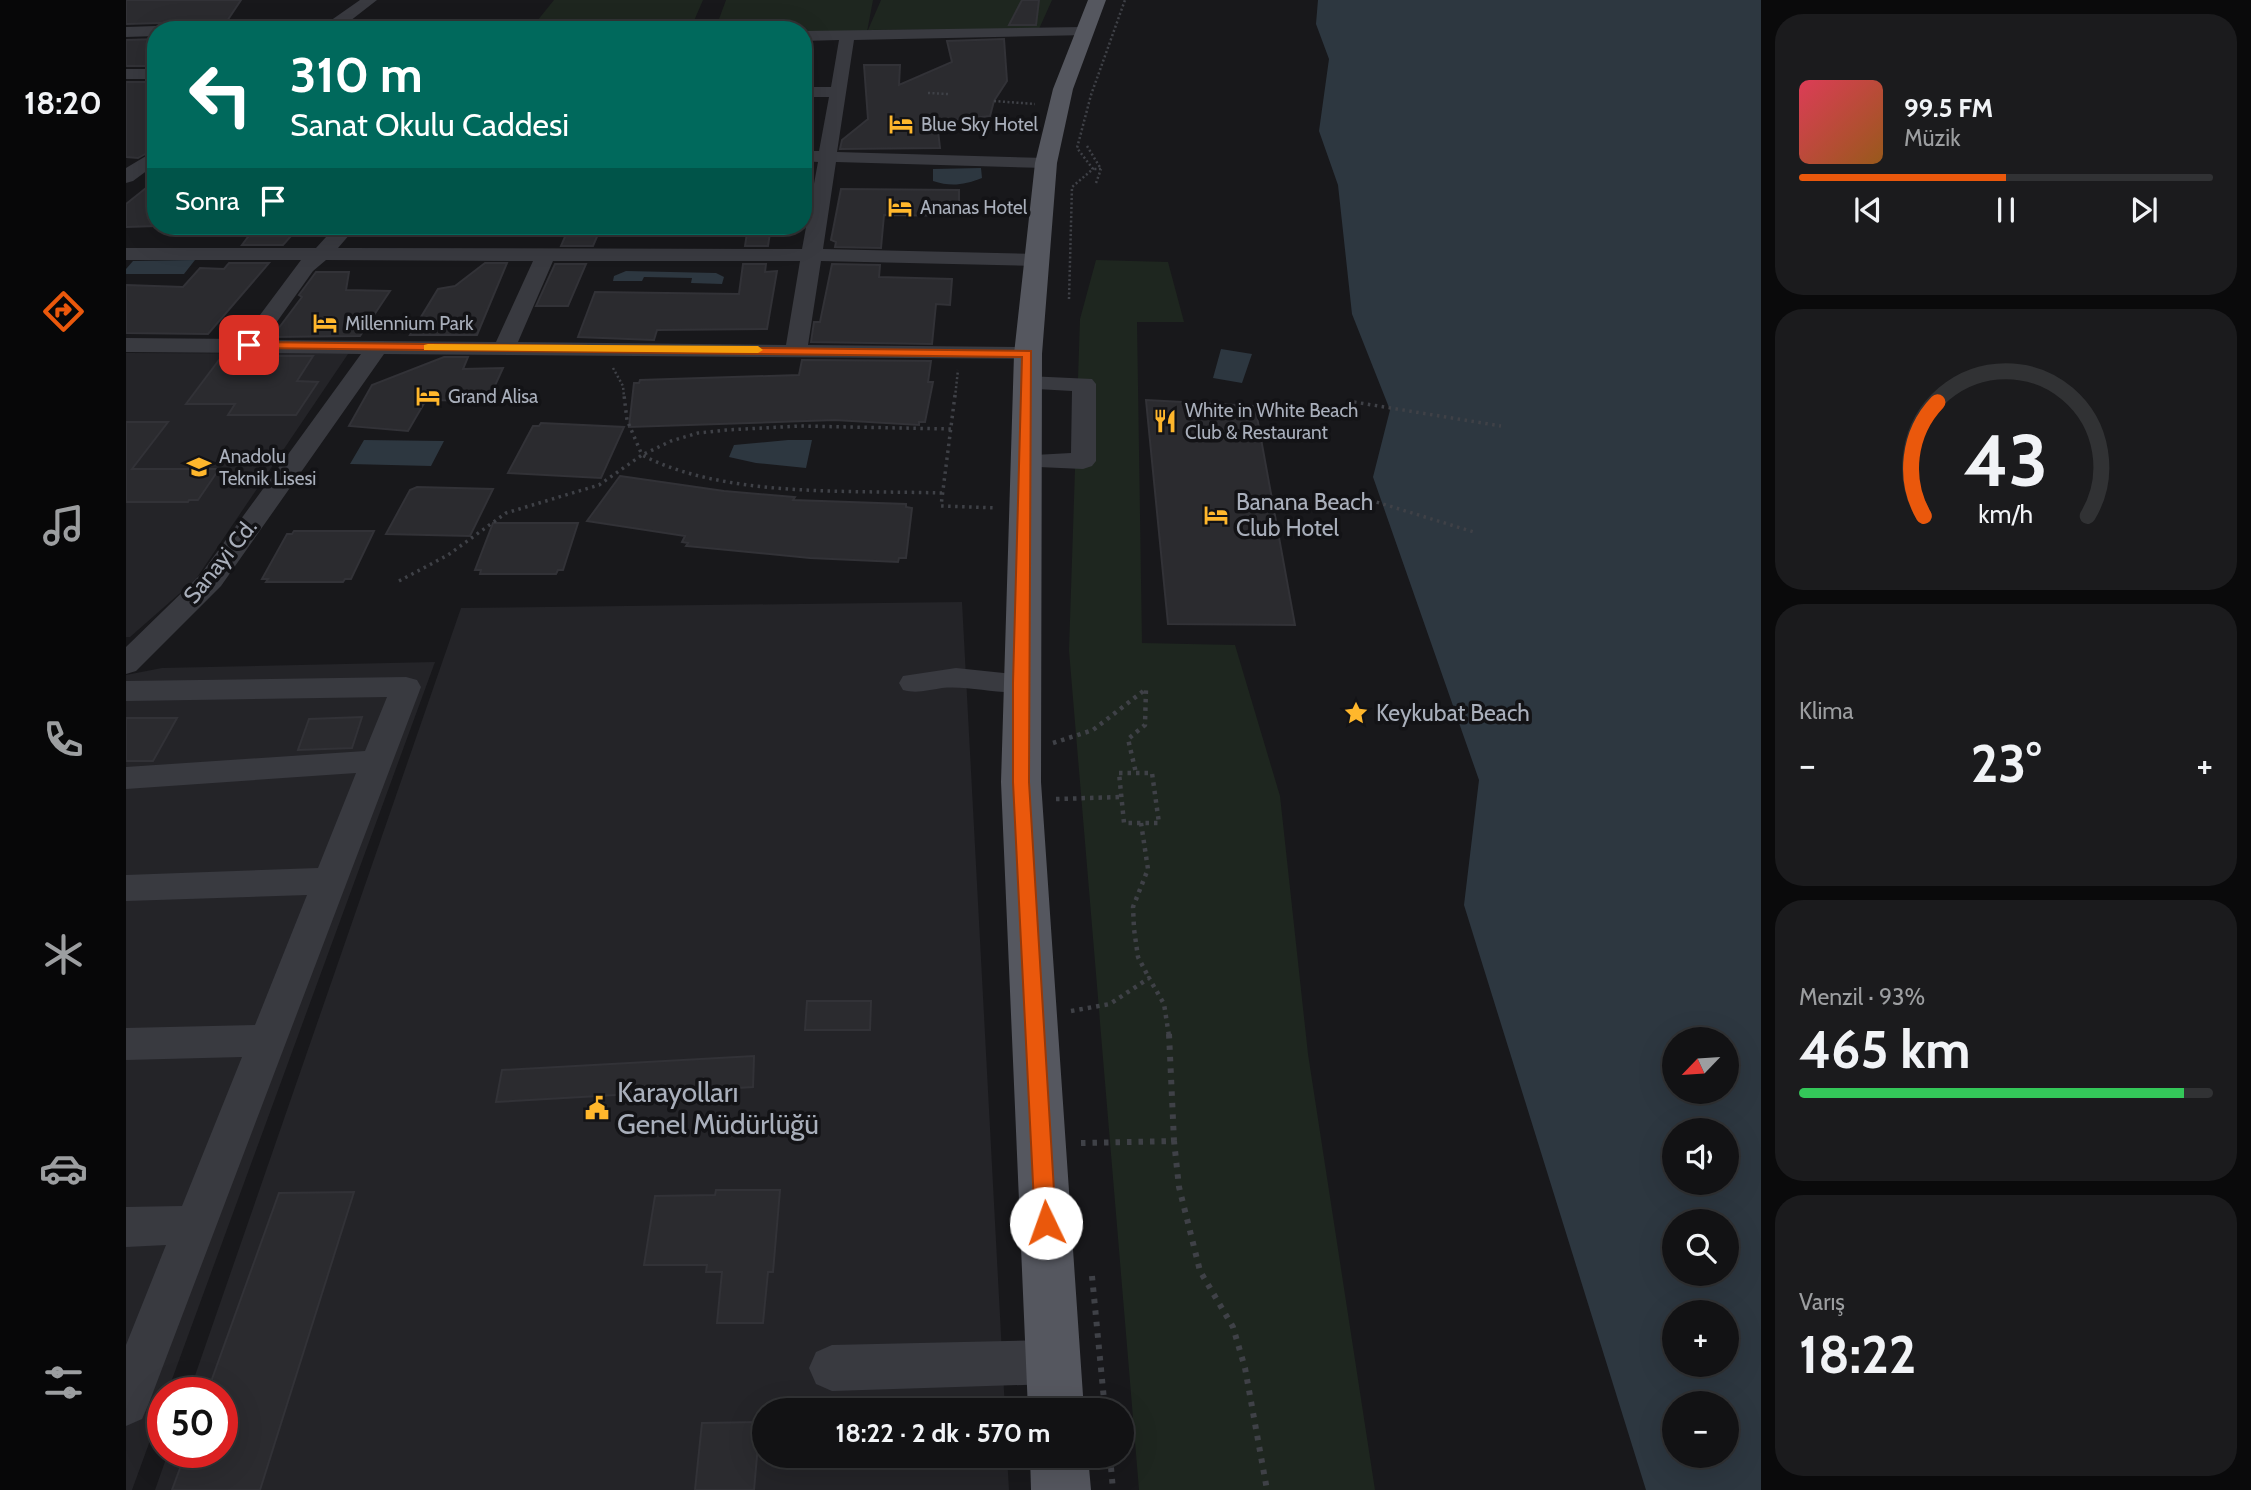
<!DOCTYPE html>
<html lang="tr">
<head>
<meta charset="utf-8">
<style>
	:root { --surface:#121214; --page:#1b1b1d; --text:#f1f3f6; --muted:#9c9ea0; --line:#313234; --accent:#ea580c }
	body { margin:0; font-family:Cabin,sans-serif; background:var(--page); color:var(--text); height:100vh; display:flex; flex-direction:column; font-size:26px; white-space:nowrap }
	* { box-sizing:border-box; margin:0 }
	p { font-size:23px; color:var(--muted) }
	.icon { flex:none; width:38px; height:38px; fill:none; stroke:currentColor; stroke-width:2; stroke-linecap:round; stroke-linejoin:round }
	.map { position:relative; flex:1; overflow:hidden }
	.sheet { display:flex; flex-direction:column; gap:14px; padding:14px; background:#0a0a0b; width:490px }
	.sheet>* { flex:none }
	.guide { position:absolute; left:21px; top:21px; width:665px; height:214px; border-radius:28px; box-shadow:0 7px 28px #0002,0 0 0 2px var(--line); background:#00695c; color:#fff; overflow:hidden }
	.needle { width:46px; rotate:245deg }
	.controls { position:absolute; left:1536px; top:1027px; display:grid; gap:14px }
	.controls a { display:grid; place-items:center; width:77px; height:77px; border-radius:50%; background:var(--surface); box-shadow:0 7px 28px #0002,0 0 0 2px var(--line); font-size:35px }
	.speed { position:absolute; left:21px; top:1377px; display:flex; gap:14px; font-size:35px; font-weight:700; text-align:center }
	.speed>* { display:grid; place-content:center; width:91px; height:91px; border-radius:50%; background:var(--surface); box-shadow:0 7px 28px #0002,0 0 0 2px var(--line); line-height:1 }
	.speed .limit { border:10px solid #d22; background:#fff; color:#111 }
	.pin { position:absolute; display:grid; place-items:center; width:60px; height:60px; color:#fff; margin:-30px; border-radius:14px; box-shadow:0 4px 10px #0006 }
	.me { position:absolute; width:77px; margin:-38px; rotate:357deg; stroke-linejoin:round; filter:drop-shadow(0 0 5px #0008) }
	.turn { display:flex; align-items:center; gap:24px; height:147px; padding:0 28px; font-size:32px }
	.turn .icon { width:91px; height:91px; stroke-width:2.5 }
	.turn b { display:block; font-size:49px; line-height:60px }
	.then { display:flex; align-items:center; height:66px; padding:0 28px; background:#0003; gap:14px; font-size:26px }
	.big { font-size:52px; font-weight:800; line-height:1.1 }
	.sheet .tile { flex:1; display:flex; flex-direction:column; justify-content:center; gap:10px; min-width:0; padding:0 24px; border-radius:28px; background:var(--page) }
	.sheet .dial { align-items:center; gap:0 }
	.dial svg { height:182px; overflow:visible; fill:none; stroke:var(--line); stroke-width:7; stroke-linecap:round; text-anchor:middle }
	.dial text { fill:var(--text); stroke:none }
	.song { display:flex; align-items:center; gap:21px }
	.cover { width:84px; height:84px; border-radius:10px; background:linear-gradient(135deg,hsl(350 70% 55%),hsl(30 70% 35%)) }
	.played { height:7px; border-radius:4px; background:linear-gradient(90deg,var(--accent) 50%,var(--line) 50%) }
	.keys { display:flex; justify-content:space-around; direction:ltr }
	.heat { display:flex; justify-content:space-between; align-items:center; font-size:38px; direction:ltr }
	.charge { height:10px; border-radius:5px; background:linear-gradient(90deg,#34c759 93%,var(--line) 0) }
	.trip { position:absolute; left:626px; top:1398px; width:382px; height:70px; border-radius:35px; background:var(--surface); box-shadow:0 7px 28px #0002,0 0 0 2px var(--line); font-weight:800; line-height:70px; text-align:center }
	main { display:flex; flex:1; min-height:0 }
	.tabs { display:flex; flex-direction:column; width:126px; justify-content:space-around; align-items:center; background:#070708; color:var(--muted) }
	.tabs .icon { width:49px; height:49px }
	.tabs .current { color:var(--accent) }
	.tabs b { font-size:32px; color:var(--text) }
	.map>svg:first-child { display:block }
	.built { fill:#242428 }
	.green { fill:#1e261f }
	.water { fill:#2d3740; fill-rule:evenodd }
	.building { fill:#2b2b2f; stroke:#323237; stroke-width:2 }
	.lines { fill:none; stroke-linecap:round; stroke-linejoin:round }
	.path-far3 { stroke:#3f4147; stroke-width:2.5; stroke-dasharray:2 2.5; stroke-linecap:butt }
	.path-far2 { stroke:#3f4147; stroke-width:3.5; stroke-dasharray:2.5 4.5; stroke-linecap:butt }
	.path-far1 { stroke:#3f4147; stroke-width:4.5; stroke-dasharray:3.5 5; stroke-linecap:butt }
	.path { stroke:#3f4147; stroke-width:6; stroke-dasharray:4.5 7; stroke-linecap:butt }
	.minor { fill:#393a40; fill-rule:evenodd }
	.major { fill:#55575f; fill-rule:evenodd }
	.route { fill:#ea580c; stroke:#983908; stroke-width:2 }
	.slow { fill:#f59e0b }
	.labels { text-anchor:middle; stroke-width:7; stroke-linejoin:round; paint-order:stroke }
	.far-poi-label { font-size:19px; fill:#a9afbb; stroke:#131316; text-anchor:start }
	.poi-label { font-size:23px; fill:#a9afbb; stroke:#131316; text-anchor:start }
	.street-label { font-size:23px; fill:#a9afbb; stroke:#131316 }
	.near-poi-label { font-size:28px; fill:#a9afbb; stroke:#131316; text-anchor:start }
</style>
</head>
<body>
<main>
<nav class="tabs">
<b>18:20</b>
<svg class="icon current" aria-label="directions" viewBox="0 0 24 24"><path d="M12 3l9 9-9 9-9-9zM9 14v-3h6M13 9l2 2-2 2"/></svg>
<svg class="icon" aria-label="music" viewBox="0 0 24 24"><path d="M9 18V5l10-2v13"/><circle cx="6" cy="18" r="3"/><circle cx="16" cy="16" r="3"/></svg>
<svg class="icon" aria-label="phone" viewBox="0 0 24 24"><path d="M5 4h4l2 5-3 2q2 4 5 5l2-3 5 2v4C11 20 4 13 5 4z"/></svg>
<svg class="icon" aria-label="climate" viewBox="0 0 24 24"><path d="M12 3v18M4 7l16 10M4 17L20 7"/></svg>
<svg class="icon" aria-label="car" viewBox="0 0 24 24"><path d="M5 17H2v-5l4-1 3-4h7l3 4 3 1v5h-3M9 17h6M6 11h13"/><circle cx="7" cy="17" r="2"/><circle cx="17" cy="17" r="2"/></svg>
<svg class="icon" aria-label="filters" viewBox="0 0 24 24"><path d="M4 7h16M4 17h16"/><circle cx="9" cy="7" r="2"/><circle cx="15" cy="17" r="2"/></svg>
</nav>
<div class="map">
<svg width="1635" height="1490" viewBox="0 0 1635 1490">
	<rect width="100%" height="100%" fill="#18181b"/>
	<path class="built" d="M0,353L222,354L70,579L4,637H0Z
		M836,602L879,1410H639V1456H881L883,1490H29L42,1453L96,1452V1393H63L335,608Z
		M309,662L41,1393H37V1405L6,1490H0V675L36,668Z"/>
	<path class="green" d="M428,0H577L564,30L407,26Z
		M600,0H747L741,32L589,30Z
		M755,0H926L913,29L742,30Z
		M970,260L1042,262L1058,322H1011L1016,643L1109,645L1154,796L1182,1054L1249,1490H1013L943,650L954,319Z"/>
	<path class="water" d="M1192,0H1635V1490H1520L1338,905L1353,780L1247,477L1264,410L1226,314L1212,185L1193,131L1203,59L1190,24ZM1549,1040H1601V1092H1549ZM1549,1130H1601V1183H1549ZM1549,1222H1601V1274H1549ZM1549,1312H1601V1365H1549ZM1549,1404H1601V1456H1549Z
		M855,168L856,178C838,185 825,187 807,181V169Z
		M69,260L58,274H0V269L7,261Z
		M500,271L590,273L598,277L596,284L565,283L566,278L518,277L516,281H487L488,276Z
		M1095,349L1126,354L1116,383L1087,378Z
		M238,440L318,441L305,466L224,464Z
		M662,440H686L680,468L630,463L603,457L608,445Z"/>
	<path class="building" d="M0,0H115L101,21L0,24Z
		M896,0H913L910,25H883Z
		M30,39V66H0V40Z
		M878,39L881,81L868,101L864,116L811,122L814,148L714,149L716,140L742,119L738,65H774L773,85L826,62L821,41Z
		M0,82H30V148L12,158L0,157Z
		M30,180V226L0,227V204Z
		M715,189L833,190V216L758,215L755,248L709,247L710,242L705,240Z
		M130,226H174L157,245H116Z
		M441,232H473L467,246H435Z
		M621,233H644L642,246H619Z
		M103,263H143L82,334L0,333V285L57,287L74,268L98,269Z
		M359,263H381L351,335H284L312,289L329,286Z
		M429,264H460L442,306H410Z
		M617,264H640L639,272L651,271L641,329L531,330L528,340L452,337L469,292L613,294Z
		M706,264L754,265L753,277L826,279L824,305L810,304L806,344L685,342L688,322H694Z
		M190,272H223L220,290L264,291L234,336L146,337L176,297L173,295Z
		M132,356H187L171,381L192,382L170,415H102L109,404H60L93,360H129Z
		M318,357H342L337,369L377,368L362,401L300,400L282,431L223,426L246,385Z
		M676,360L805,361L802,382H807L799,422H793V425L709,420L503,427L508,383H513L514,380L673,375Z
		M1020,400L1129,406L1169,625L1042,624Z
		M0,422H42L6,469H93L72,500H63L62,502H0Z
		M415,423L498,427L475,478L382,473L407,426H413Z
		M494,476L598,491L669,497L667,500L780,504V507L786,508L780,558H773L772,562L684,558L560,546L562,543L556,542L559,536L461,521Z
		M291,487L367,489L344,536L260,534L284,490Z
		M367,523H452L437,570H432L430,574H354L355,570H349Z
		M168,531H248L225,579H219L217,582H140L142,579H136L161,534H166Z
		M236,717L226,748L172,750L183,719Z
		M0,718H51L27,761H0Z
		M681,1001H745L744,1030H679Z
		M628,1056L627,1087L370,1102L376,1070Z
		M590,1190H654L647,1272H642L637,1323H591L596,1272H580L581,1265H518L529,1196L589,1195Z
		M228,1192L134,1490H46L60,1452H96V1393H81L153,1193Z
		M634,1422L628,1490H569L576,1423Z"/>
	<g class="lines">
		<path class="path-far3" d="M802,93L822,94
			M868,101L909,104
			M961,146L975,169H967
			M970,183L975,169
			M943,299L946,187L967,169L951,148L965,95L999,0
			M487,368L497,386L498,397
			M829,397L832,370"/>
		<path class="path-far2" d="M829,395L815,506L871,508
			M1228,402L1375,426
			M816,493C724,490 598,498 516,455L545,441L572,433L600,430L674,426L825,429
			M1244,500L1351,533
			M273,581L322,555L380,513L473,485L516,455L501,420L498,395"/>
		<path class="path-far1" d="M927,743L967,730L1020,689L1019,725L1002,739L1010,773
			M993,773H1026L1033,823H998Z
			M930,799L996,797
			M1015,823L1022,869L1007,907L1008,929L1012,957L1023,978
			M945,1011L984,1004L1023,978L1038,1004L1043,1036"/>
		<path class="path" d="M1043,1034L1048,1141
			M955,1143L1048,1141L1053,1187L1074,1271L1107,1327L1119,1368L1141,1490
			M966,1276L979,1410
			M984,1456L987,1490"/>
		<path class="minor" d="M234,0H251L224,21L365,25L372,30H52L59,25L204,21Z
			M30,26L37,30H30V36L0,37V27Z
			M957,27L962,29L965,32L962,35L728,40L711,152L920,158L929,163L920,168L710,162L697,249L912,254L919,256L922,260L919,264L912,266L695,261L682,345L902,347L910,349L913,354L910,359L258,354L95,586L10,671L0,674V647L75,574L235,354L0,352V338L116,339L175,260H0V248H190L210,226H231L212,248L676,249L692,162L677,161V151H693L703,97H677V87H705L713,40L677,41V31ZM200,260L407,261L370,342L138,340L187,271ZM427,261H674L660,345L392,342Z
			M0,69H30V79H0Z
			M30,150V164L7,181L0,183V168Z
			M901,376L966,379L970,384V461L966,466L957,469L890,466L886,461L890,456L945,453L946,391L893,388L889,383L893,378Z
			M830,668L906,676L910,683L906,690C878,697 845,685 816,688C802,690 791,694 777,690L773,683L777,676Z
			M280,677L291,680L295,687L23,1403L16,1419L0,1426V1345L40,1245L0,1247V1207L56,1206L116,1057L0,1060V1028L129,1025L181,895L0,901V875L192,868L230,773L0,789V767L239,751L261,697L0,701V681Z
			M927,1340L943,1346L950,1362L943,1378L927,1384L706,1391L690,1384L683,1368L690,1352L706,1345Z"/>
		<path class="major" d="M962,0H980L947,89L931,163L916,354L915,782L958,1410H902L875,782L888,354L909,163L927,89Z
			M904,1456H962L965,1490H905Z"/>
	</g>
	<path class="route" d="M123,342L905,351L903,782L930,1223L927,1230L920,1233L912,1230L909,1223L887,782V683L896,357L119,348V343Z"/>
	<path class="slow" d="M302,344L632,346L637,350L632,353L298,350V345Z"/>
	<defs>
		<g id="hotel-bare" transform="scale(1.89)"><path d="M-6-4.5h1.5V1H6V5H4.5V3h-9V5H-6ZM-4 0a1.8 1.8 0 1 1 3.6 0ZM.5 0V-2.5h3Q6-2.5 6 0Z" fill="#ffb72c" stroke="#131316" stroke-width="2.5" paint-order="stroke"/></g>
		<g id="restaurant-bare" transform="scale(1.89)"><path d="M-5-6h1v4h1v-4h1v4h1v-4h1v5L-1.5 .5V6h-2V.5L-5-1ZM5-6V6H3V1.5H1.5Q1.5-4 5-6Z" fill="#ffb72c" stroke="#131316" stroke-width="2.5" paint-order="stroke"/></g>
		<g id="school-bare" transform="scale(1.89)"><path d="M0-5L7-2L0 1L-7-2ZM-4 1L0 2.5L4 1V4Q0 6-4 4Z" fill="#ffb72c" stroke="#131316" stroke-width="2.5" paint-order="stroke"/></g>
		<g id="sight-bare" transform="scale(1.89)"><path d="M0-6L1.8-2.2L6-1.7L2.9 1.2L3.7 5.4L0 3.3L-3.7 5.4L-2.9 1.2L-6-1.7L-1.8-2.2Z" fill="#ffb72c" stroke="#131316" stroke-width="2.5" paint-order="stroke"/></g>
		<g id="civic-bare" transform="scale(1.89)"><path d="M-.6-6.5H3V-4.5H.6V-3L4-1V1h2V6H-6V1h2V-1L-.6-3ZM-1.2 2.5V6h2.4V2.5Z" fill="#ffb72c" stroke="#131316" stroke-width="2.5" paint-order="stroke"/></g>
	</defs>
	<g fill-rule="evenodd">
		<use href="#hotel-bare" x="775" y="124"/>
		<use href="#hotel-bare" x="774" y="207"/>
		<use href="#hotel-bare" x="199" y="323"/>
		<use href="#hotel-bare" x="302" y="396"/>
		<use href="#restaurant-bare" x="1039" y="421"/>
		<use href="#school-bare" x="73" y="467"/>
		<use href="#hotel-bare" x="1090" y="515"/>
		<use href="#sight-bare" x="1230" y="713"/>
		<use href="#civic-bare" x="471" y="1108"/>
	</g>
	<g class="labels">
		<g class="far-poi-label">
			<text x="795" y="131">Blue Sky Hotel</text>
			<text x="794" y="214">Ananas Hotel</text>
			<text x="219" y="330">Millennium Park</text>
			<text x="322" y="403">Grand Alisa</text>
			<text x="1059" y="417">White in White Beach<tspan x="1059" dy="22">Club &amp; Restaurant</tspan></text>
			<text x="93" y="463">Anadolu<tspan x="93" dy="22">Teknik Lisesi</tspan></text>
		</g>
		<g class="poi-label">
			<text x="1110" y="510">Banana Beach<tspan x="1110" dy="26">Club Hotel</tspan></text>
			<text x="1250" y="721">Keykubat Beach</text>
		</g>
		<g class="street-label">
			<text transform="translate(94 561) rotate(-51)" y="8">Sanayi Cd.</text>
		</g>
		<g class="near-poi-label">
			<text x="491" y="1102">Karayolları<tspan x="491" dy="32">Genel Müdürlüğü</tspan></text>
		</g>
	</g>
</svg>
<div class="controls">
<a><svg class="needle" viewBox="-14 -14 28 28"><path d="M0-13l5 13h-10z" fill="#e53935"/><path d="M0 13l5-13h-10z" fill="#9c9ea0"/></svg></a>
<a><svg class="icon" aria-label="sound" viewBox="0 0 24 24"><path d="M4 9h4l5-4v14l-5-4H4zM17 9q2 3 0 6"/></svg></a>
<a><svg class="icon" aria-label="search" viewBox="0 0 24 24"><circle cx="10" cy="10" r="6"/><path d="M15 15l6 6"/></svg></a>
<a>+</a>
<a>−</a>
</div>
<div class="speed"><div class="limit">50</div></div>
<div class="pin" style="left:123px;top:345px;background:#d93025"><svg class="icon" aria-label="arrive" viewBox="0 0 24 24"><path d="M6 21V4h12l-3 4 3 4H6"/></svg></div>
<svg class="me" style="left:920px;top:1223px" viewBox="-20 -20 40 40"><circle r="19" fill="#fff"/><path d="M0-13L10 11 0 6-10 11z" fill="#ea580c"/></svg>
<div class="trip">18:22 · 2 dk · 570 m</div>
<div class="guide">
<div class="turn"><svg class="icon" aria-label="left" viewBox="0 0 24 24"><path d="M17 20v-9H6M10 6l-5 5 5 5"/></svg><div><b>310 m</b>Sanat Okulu Caddesi</div></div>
<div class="then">Sonra<svg class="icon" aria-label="arrive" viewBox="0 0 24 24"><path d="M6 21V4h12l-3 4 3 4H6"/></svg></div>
</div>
</div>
<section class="sheet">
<div class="tile">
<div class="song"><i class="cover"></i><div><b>99.5 FM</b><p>Müzik</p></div></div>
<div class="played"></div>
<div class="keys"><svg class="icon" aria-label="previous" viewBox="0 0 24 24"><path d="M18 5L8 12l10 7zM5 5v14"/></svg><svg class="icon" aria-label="pause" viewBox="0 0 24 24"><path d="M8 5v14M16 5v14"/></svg><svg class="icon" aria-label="next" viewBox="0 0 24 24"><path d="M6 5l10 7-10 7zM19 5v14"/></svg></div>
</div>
<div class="tile dial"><svg viewBox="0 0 100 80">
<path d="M14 69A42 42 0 1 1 86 69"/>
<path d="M14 69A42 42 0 0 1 20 19" stroke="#ea580c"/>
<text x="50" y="56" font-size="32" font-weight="700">43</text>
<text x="50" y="72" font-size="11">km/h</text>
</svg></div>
<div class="tile"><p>Klima</p>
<div class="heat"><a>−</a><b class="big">23°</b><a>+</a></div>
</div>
<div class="tile"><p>Menzil · 93%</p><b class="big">465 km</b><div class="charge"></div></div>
<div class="tile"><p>Varış</p><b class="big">18:22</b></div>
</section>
</main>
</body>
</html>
